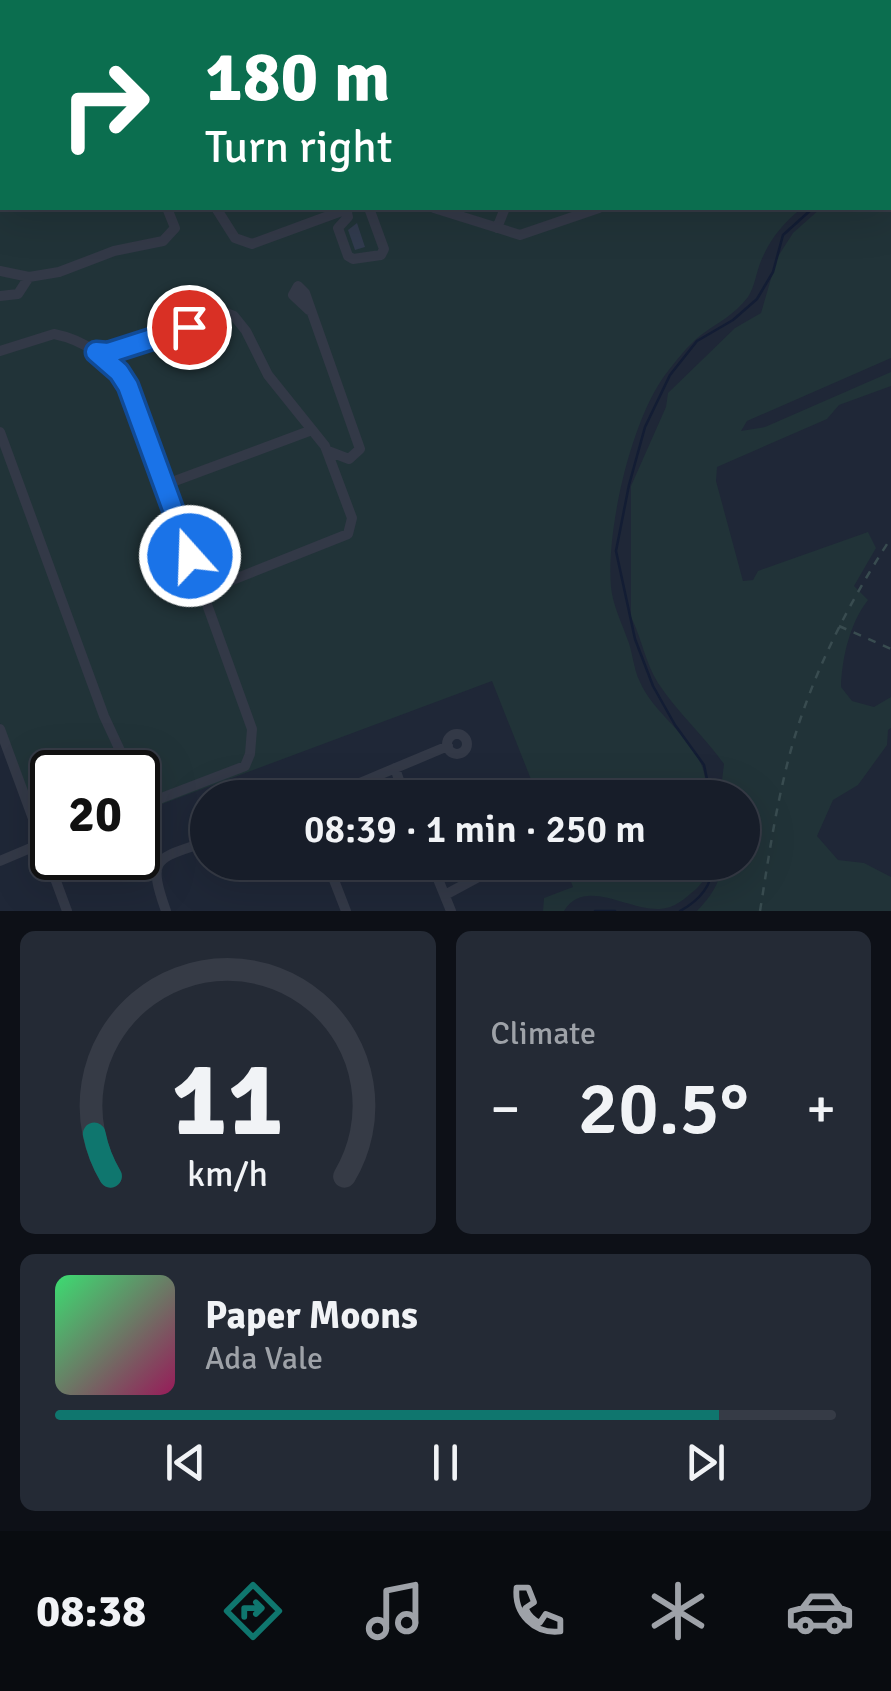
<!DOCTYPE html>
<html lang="en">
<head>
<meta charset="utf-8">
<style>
	:root { --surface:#171d29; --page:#242a35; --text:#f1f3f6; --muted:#9ea2a8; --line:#363b46; --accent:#0f766e }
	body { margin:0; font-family:Signika,sans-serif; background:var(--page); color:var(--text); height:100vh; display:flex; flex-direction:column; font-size:38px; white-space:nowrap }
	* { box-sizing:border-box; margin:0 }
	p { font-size:32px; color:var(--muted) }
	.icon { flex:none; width:55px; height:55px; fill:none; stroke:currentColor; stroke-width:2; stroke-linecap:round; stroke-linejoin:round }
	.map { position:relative; height:911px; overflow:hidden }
	.panel { display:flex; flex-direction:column; gap:20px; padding:20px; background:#0d1017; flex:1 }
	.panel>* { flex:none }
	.guide { position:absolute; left:0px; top:0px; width:892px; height:210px; box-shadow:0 10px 40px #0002,0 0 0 2px var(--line); background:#0b6e4f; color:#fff; overflow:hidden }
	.speed { position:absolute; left:30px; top:750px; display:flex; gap:20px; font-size:50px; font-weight:700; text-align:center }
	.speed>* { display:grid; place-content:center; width:130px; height:130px; border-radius:50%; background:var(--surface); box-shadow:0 10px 40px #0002,0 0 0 2px var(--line); line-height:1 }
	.speed .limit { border:5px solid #111; border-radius:15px; background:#fff; color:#111 }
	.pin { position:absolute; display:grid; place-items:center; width:85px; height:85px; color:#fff; margin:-42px; border:5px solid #fff; border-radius:50%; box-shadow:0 2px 10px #0007 }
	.me { position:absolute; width:110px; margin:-55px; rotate:340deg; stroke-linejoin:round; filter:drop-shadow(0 0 8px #0008) }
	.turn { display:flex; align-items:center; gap:35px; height:210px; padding:0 40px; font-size:45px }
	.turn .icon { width:130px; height:130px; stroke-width:2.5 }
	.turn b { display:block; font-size:70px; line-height:85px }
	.big { font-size:75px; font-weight:600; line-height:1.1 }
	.panel .tile { flex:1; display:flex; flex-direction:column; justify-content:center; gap:15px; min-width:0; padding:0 35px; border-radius:15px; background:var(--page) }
	.panel .dial { align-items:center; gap:0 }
	.dial svg { height:260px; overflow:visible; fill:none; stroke:var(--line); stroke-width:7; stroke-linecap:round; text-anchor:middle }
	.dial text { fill:var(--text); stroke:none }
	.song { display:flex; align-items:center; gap:30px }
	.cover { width:120px; height:120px; border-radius:15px; background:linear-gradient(135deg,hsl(140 70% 55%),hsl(330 70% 35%)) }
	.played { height:10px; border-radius:5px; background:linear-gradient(90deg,var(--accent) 85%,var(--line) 85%) }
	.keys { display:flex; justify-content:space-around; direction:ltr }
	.heat { display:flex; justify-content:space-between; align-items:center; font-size:55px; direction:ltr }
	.panel .tiles { flex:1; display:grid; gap:20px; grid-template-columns:1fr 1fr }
	.tile:last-child { grid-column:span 2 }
	.trip { position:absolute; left:190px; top:780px; width:570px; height:100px; border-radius:50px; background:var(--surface); box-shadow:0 10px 40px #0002,0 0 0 2px var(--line); font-weight:600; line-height:100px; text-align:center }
	.menu { display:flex; height:160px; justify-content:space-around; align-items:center; background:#090c10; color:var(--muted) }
	.menu .icon { width:70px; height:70px }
	.menu .selected { color:var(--accent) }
	.menu b { font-size:45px; color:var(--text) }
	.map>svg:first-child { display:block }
	.green { fill:#213338 }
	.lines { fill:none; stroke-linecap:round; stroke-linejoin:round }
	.stream { stroke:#131d34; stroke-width:2.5 }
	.building { fill:#313b4e }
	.path { stroke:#394c50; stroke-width:2.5; stroke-dasharray:8 8; stroke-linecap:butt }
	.minor { stroke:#333947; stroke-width:10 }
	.route-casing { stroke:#114b97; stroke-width:25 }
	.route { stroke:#1a73e8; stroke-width:18 }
</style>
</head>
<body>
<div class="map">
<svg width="891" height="911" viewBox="0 0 891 911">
	<rect width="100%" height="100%" fill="#1f2737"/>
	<path class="green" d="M0,0L426,2H2V208H802C784,222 770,239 761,261C756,273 755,286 748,297C734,315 719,322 701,335C688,345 675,362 665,375C631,421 606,530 611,587C613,606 621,621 627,638C633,652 633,668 640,682C658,723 713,746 705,797H538L492,681L138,813V772H52V845L46,848L0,723Z
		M891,191V358L747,421L741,431L765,427L891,372V386L839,405L827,419L717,467L716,481L743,581L753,580L758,571L868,532L876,548L854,586L868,600C850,623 842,657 841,687L852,701L874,707L891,697V728L888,730L887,745L858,785L833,800L817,836L838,860L864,863L891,877V911H697C711,896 720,884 722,863L742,862V798L720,797L724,764C704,736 678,713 658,683C645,662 642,639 631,617V486L666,407L668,393L735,328L761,313L777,258L793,233L821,208H890Z
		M706,862C708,875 704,882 695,890C684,899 675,908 660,909C628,911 585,877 564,911H543L544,898L573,887L564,863Z"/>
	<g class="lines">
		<path class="stream" d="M890,175H891
			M711,798L704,765L675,725L653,686L635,639L616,551L629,485L645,427L670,375L697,341L733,320L757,299L773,272L783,235L813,208
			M595,911H615
			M680,911C700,900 712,886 714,862"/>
	</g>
	<path class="building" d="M357,223L365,247L355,250L348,230Z"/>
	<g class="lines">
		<path class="path" d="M839,626L891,649
			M760,911C767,868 773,825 783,782C802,694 842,613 891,538"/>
		<path class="minor" d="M68,0L75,2
			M220,0L221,2
			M294,0L299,2
			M332,0V2
			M508,0H515
			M589,0L590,2
			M273,2L274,0
			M322,2L324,0
			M476,2V0
			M0,147H2
			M216,208L235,238L252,244L350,208
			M434,208L520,235L599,208
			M346,209L348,217L338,228L348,256L353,259L381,255L384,249L369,208
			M497,228L505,208
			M0,271L29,277L59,272L114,251L163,241L175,228L167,208
			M0,296L18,294L29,277
			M309,310L293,295L298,286L305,293L360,449L349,459L328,451
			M0,351L54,334C85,340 111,359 128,386L252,729L250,754L245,766L138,807
			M98,352L107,353L158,339L214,316L226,313L234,316L246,331L268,375L325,446L352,518L348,534L202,592
			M0,432L104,716L130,772
			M164,485L312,430
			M0,729L67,911
			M447 744a10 10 0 1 1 20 0a10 10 0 1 1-20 0Z
			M395,768L405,798
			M138,787L140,806
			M324,798L448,746
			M0,861L52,839
			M327,862L346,911
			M431,862L451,911
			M435,871L454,862
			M445,895L482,875L480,862
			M166,911C146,855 157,859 208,841"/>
	</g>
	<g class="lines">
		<g class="route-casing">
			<path id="route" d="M189,327L108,353L96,352L119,372L128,386L190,556"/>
		</g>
		<use href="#route" class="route"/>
	</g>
</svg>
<div class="speed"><div class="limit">20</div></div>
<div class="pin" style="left:189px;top:327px;background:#d93025"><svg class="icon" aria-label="arrive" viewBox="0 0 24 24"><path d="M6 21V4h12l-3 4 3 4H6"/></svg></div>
<svg class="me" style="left:190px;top:556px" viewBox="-20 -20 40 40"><circle r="17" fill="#1a73e8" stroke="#fff" stroke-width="3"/><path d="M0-11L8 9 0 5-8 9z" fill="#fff"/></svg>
<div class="trip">08:39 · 1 min · 250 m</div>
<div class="guide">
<div class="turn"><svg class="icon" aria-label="right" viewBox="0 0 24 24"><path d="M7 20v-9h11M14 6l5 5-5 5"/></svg><div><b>180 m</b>Turn right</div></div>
</div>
</div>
<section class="panel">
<div class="tiles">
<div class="tile dial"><svg viewBox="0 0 100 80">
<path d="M14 69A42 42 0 1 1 86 69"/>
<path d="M14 69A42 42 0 0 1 9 56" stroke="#0f766e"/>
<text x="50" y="56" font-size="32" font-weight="700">11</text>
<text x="50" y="72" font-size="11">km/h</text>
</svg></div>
<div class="tile"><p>Climate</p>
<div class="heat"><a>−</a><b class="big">20.5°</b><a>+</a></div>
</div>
<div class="tile">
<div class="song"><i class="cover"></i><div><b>Paper Moons</b><p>Ada Vale</p></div></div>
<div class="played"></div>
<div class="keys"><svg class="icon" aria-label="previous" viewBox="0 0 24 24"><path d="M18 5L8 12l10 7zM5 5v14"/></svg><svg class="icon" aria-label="pause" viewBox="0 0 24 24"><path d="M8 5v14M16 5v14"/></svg><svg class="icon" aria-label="next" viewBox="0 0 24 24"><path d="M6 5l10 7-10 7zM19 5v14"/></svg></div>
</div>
</div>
</section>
<nav class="menu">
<b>08:38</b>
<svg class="icon selected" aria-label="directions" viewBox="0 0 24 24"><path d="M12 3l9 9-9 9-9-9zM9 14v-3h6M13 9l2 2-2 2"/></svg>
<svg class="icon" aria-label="music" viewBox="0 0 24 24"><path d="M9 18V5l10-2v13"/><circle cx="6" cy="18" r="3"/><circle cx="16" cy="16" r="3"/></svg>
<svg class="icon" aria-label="phone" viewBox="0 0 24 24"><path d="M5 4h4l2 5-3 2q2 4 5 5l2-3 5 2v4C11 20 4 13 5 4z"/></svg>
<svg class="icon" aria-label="climate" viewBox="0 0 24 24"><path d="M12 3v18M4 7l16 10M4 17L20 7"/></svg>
<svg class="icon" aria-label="car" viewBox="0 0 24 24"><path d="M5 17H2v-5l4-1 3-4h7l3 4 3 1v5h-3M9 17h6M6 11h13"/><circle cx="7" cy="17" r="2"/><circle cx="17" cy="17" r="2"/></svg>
</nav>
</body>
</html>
